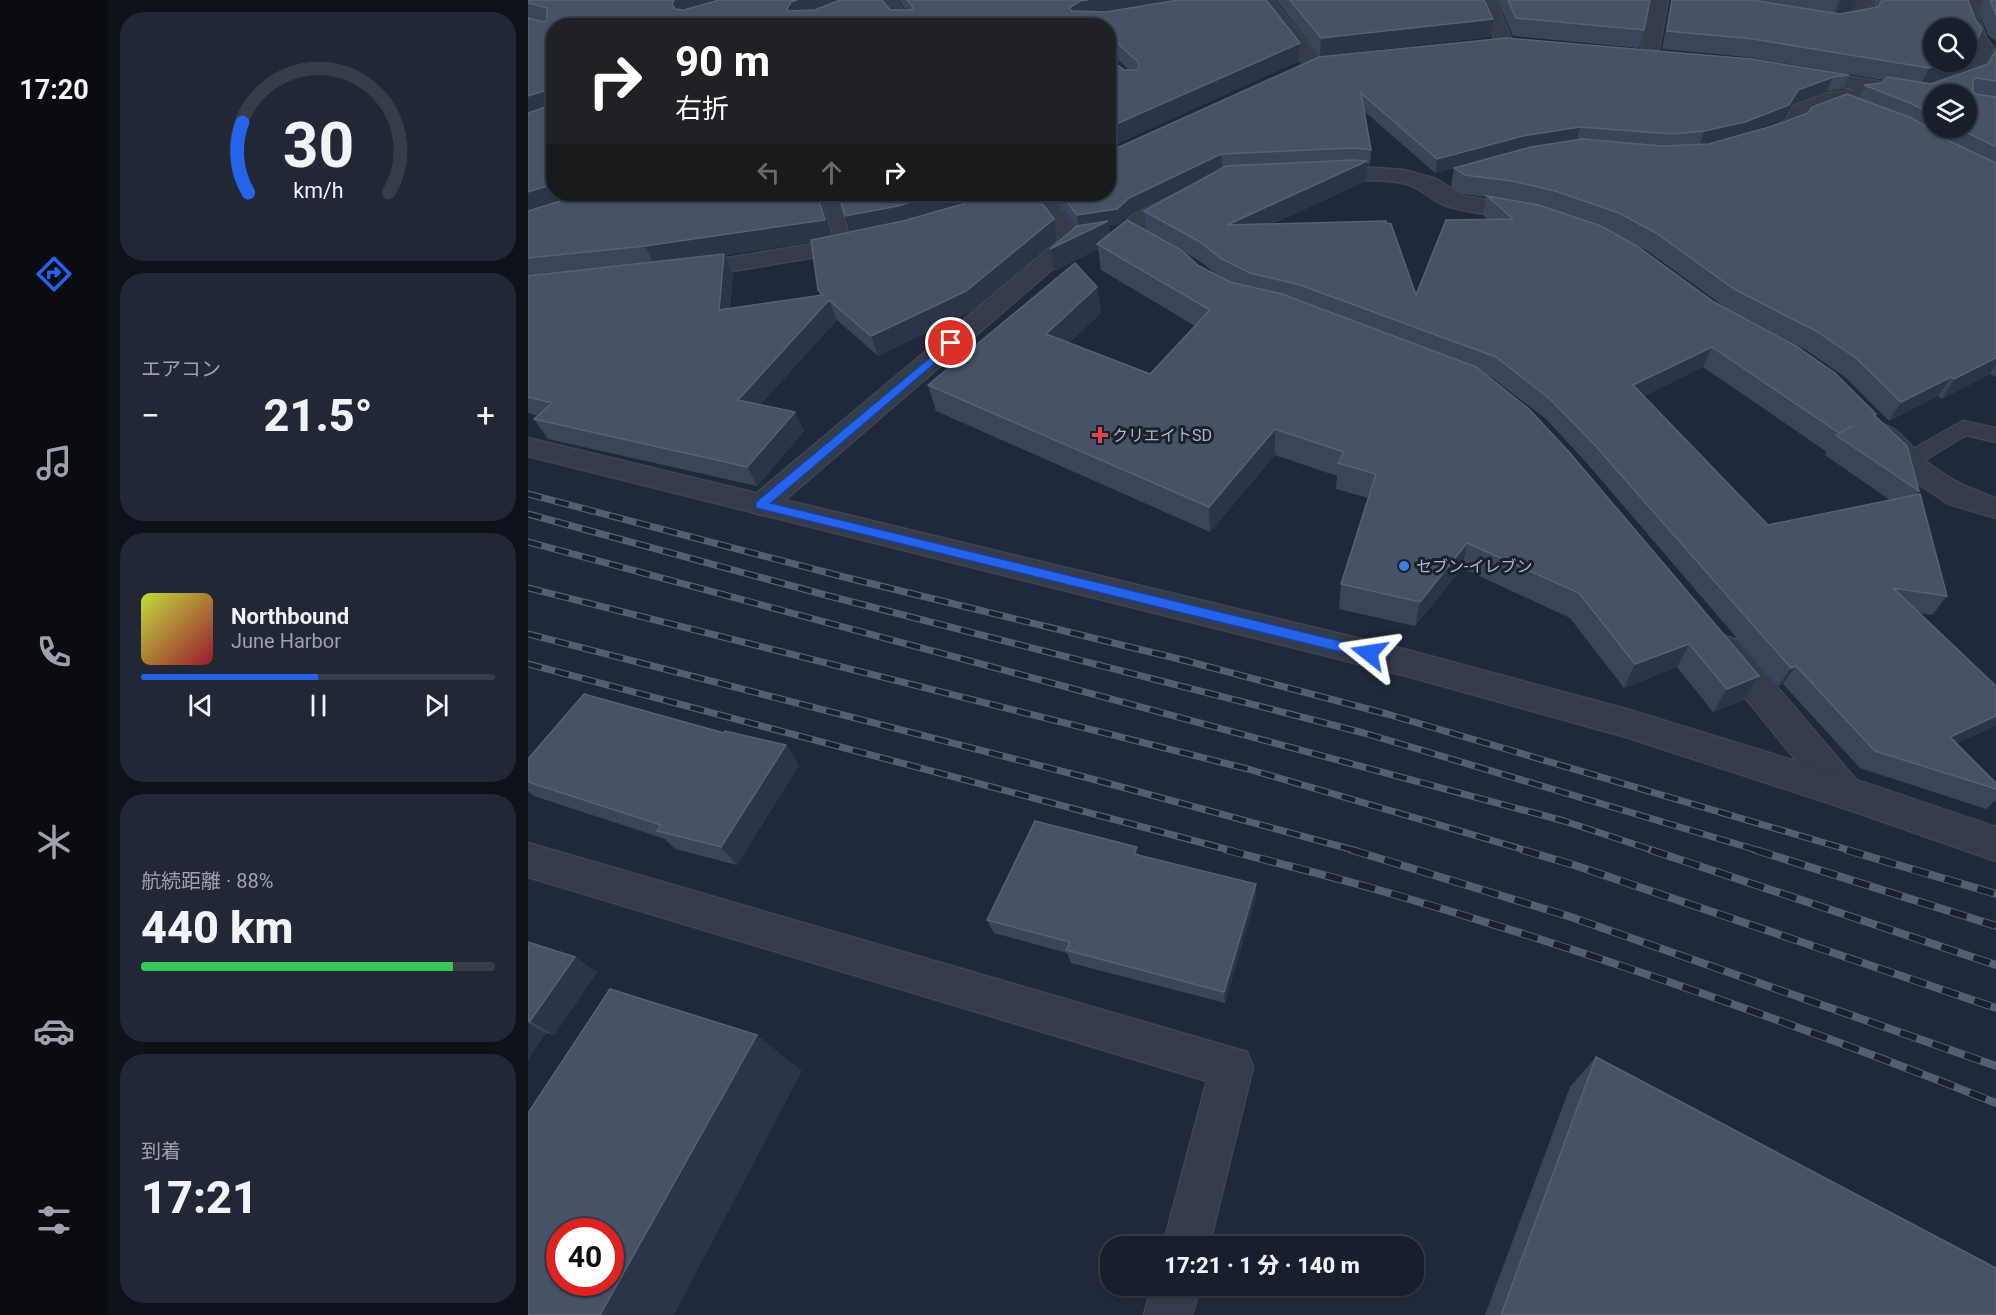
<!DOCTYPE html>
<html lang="ja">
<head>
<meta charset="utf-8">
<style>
	:root { --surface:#181f2c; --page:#212734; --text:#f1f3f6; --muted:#9fa2a9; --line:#363d48; --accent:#2563eb }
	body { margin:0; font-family:Roboto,"Noto Sans JP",sans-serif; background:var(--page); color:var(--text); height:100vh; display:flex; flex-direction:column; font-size:22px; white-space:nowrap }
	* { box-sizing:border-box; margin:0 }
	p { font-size:20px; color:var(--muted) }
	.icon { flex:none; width:33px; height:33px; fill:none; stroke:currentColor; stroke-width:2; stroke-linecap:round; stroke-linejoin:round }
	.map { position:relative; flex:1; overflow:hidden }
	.drawer { display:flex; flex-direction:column; gap:12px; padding:12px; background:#0d1118; width:420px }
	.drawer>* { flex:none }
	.hud { position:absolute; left:18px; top:18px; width:570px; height:183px; border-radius:24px; box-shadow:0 2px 4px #0004,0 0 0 2px var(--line); background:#202124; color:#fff; overflow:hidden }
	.controls { position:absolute; left:1395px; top:18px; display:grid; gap:12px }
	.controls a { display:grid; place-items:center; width:54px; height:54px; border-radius:50%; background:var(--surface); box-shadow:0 2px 4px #0004,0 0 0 2px var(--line); font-size:30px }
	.speed { position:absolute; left:18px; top:1218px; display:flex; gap:12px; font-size:30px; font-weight:700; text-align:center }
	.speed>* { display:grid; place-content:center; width:78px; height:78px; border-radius:50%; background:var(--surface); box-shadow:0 2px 4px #0004,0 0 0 2px var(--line); line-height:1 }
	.speed .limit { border:9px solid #d22; background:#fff; color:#111 }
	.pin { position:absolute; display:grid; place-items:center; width:51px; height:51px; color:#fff; margin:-26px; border:3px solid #fff; border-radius:50%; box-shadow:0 2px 6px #0007 }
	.me { position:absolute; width:66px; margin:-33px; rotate:285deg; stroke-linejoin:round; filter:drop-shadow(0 0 4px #0008) }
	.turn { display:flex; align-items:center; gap:21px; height:126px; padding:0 30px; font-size:27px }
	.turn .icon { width:78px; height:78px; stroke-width:2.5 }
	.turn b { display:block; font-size:42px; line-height:51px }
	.lanes { display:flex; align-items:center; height:57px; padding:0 30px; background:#0003; justify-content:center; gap:30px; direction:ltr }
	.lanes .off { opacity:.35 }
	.big { font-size:45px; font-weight:800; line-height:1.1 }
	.drawer .card { flex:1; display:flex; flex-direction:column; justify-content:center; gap:9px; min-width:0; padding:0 21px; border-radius:24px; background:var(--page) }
	.drawer .dial { align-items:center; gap:0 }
	.dial svg { height:156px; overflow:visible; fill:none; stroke:var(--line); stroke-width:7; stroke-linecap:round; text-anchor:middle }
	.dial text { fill:var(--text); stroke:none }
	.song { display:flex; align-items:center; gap:18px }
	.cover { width:72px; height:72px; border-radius:9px; background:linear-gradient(135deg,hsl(70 70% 55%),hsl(350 70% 35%)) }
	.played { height:6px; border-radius:3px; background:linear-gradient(90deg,var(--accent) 50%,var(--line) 50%) }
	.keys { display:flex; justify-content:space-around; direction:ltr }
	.heat { display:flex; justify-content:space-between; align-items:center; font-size:33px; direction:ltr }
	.charge { height:9px; border-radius:4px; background:linear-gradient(90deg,#34c759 88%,var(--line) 0) }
	.trip { position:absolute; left:572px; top:1236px; width:324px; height:60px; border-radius:24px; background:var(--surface); box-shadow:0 2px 4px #0004,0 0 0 2px var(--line); font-weight:800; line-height:60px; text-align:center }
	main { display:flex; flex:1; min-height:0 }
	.menu { display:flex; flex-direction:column; width:108px; justify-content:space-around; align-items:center; background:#0a0c12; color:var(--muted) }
	.menu .icon { width:42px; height:42px }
	.menu .active { color:var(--accent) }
	.menu b { font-size:27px; color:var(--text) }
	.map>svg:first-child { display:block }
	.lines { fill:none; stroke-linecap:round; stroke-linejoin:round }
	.service-casing { stroke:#3d4554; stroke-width:3 }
	.minor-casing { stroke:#3d4554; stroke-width:3 }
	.tertiary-casing { stroke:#3d4554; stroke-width:3 }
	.service { fill:#343c4b; fill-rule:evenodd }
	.minor { fill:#343c4b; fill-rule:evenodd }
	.tertiary { fill:#343c4b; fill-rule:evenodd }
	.rail-far1-casing { stroke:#555f72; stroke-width:7 }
	.rail-casing { stroke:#555f72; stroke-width:8 }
	.rail-far1 { stroke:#19212f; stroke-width:4.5; stroke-dasharray:14; stroke-linecap:butt }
	.rail { stroke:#19212f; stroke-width:6; stroke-dasharray:17; stroke-linecap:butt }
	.wall { fill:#3b455a; fill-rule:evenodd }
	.shaded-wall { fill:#2b3549 }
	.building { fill:#475266; stroke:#576175; stroke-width:1.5; fill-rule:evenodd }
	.route { fill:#2563eb; stroke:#184099; stroke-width:1.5 }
	.health-dot { fill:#e0444e; stroke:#19212f; stroke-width:2 }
	.shop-dot { fill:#3f7fe0; stroke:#19212f; stroke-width:2 }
	.labels { text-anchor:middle; stroke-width:6; stroke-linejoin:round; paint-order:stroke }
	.poi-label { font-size:16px; fill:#aeb6c7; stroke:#19212f; text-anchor:start }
</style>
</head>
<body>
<main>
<nav class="menu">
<b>17:20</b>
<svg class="icon active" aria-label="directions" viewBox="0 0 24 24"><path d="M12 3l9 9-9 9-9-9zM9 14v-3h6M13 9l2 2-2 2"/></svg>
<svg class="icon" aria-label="music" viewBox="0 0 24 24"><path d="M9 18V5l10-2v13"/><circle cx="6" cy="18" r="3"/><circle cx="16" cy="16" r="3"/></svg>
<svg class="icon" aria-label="phone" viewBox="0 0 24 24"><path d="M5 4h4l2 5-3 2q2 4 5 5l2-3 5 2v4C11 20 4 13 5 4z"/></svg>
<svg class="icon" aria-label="climate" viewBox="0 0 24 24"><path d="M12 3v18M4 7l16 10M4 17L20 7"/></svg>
<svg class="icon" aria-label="car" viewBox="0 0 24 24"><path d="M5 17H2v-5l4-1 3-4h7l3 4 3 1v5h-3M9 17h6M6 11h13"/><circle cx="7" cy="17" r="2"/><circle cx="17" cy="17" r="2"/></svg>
<svg class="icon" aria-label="filters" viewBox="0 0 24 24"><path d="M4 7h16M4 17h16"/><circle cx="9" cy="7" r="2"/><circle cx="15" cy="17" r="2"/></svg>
</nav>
<section class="drawer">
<div class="card dial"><svg viewBox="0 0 100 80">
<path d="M14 69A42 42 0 1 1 86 69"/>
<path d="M14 69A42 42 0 0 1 11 33" stroke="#2563eb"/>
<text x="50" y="56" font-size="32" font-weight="700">30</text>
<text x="50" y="72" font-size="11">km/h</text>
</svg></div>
<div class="card"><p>エアコン</p>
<div class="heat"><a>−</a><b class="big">21.5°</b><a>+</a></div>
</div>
<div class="card">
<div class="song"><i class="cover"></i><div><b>Northbound</b><p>June Harbor</p></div></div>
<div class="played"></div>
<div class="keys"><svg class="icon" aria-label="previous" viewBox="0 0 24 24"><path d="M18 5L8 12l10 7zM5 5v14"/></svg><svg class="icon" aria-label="pause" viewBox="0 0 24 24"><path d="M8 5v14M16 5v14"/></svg><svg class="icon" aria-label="next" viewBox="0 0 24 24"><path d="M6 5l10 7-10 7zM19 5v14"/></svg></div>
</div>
<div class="card"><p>航続距離 · 88%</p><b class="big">440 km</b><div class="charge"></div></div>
<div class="card"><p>到着</p><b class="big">17:21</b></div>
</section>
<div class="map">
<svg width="1468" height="1315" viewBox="0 0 1468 1315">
	<rect width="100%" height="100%" fill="#20293b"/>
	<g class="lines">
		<g class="service-casing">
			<path id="service" d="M292,194H308L325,247L323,251H311L309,247Z
				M1435,421L1468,428V442L1438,435L1387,466L1380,468L1373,466L1370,461L1373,456Z"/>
		</g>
		<g class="minor-casing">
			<path id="minor" d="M349,0H367L387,26H368Z
				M727,0H745L793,60L795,64L793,68H779Z
				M949,0H967L985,43L982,47H970Z
				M1122,0H1140L1130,55L1128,59H1114L1112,55Z
				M1326,0H1344V19L1341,23L1302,29L1296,28L1293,24L1296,20L1326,15Z
				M1437,0H1455L1449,12L1458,38L1466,48L1450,80L1394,100L1346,92L1348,95L1345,99L1304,105L1280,114L1272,129C1258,135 1241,146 1226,142L1223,138L1226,134L1257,121L1265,106L1300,93L1331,90L1267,79L1264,75L1267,71L1274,69L1392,88L1435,72L1447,49L1440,39L1438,28H1436L1431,12Z
				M806,165L876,170L908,179L935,196L1001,207L1009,209L1012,214L1009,219L1001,221C974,215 945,214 919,206C902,200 892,186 874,183C846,177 811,183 786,177L783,172L786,167Z
				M657,189L665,191L668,196L665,201L620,225L607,237L599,239L591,237L588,232L604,215Z
				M500,194H522L550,232L570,233L574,238L570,243L551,246L243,512L233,515L223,512L218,505L223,498L532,239Z
				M328,237L336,239L340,244L336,249L157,279L149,277L145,272L149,267L157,265Z
				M1354,424C1374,429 1385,451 1400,463C1421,480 1443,490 1468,498V518L1421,504L1380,477L1340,433L1344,426Z
				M1197,636L1209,640L1329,781L1334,792L1329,803L1316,808L1303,803L1185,658L1181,649L1185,640Z
				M0,843L719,1052L725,1067L681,1246H635L679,1081L0,877Z
				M624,1286H672L664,1315H616Z"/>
		</g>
		<g class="tertiary-casing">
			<path id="tertiary" d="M0,438L879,650L1098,709L1316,776L1468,827V861L1316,808L1098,737L879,676L0,456Z"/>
		</g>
		<use href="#service" class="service"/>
		<use href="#minor" class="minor"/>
		<use href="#tertiary" class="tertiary"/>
		<g class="rail-far1-casing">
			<path id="rail-far1" d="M0,494L312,576L655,660L859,714L1324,851
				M0,514L301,596L836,733L1232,851
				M0,542L1036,821L1127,851
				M0,588L720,769L1000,851
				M0,634L564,779L829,851
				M0,664L705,851"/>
		</g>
		<g class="rail-casing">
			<path id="rail" d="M699,850C753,864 807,877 861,893C1066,953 1269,1024 1468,1103
				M824,850L1043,917L1468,1066
				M995,850L1046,865L1468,1008
				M1123,850L1468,965
				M1228,850L1468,926
				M1319,850L1468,894"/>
		</g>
		<use href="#rail-far1" class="rail-far1"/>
		<use href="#rail" class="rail"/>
	</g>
	<path class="wall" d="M0,0L378,10L370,0H738L772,43L771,61L586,145L580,139V57L596,70H601L587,57H580V26H26V194H291L290,195L303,236L526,219L529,239L443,311L350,356L309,320L232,405L267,412L276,431L229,486L20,439L6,419L10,416L0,413ZM283,242L290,290L292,295L202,308L205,273L197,255Z
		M748,0H956L962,37L792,56Z
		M969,0H1122L1111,48L985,36Z
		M1143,0H1329L1324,11L1346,8V0H1440L1447,19L1454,29L1438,60V28L1433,70L1399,83L1404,84L1460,64L1468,50V377L1462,374L1414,399L1410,396L1361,421L1317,377L1278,350L1198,308L1121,252L1085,232L1079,230L1186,302L1348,414L1347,416L1391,491L1389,494L1419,596L1404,615L1391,613L1428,744L1468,789V800L1458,809L1332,768L1255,684L1250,686L1057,461L1018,419L963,377L958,375L1231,676L1216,700L1185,712L1149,667L1096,688L1042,618L934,568L887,626L811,609L813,584L840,498L808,489L809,476L747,455L682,532L408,411L400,385L569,287L573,313L541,343L622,374L667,326L573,270L570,249L526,271L548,226L524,194H580L791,57L1321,75L1315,89L1299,91L1264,104L1255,119L1216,134L1248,125L1331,98L1336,85L1354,83L1356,80L1218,57L1134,49ZM1406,94L1438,128H1406ZM836,111L907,173L943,164L926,168L923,187L934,194L958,197L955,215L959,219L888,295L744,224L838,181L839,164L842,165L843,150ZM683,174L616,211L618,230L582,234L581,225L591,224L603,213ZM654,251L673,262L690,276L671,266ZM1175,367L1299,452L1297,455L1362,500L1240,525L1116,396Z
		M1456,0H1468V41L1460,35L1451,12Z
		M196,733L258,745L271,765L209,865L147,849L137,839L6,796L0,791V759Z
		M611,855L728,897L697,1003L543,963L539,953L466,933L459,920Z
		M0,942L47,957L69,972L26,1035L18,1033L0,1059Z
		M1068,1057L1468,1315H957L1042,1087Z"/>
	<path class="shaded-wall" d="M146,0H198L151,21L144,4Z
		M269,0H316L269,20L259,9L263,2Z
		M560,0H666L544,26L541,8L552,1Z
		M1312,0H1329L1324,13L1305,17Z
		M965,19L962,37L792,56L793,38Z
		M1454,29L1438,60V54Z
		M772,43L771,61L586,145L584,126Z
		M1417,62H1438L1433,70L1392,86L1401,68Z
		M1305,77L1299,91L1264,104L1255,119L1211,136L1172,146L1176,131L1270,90Z
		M16,91L25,109L0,118V96Z
		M1052,127L1049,141L993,151L907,173L909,159L995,136Z
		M693,154L694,169L603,213L591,224L581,225L583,243L569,244L570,249L526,271L522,249L551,230L549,215L601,198Z
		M839,161L838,181L699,245V225Z
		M26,184V194H65L0,215V192Z
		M289,194H291L290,195L304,239L197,255L205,273L200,329L127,266L117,246Z
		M410,194H476L324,235L317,216Z
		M526,219L529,239L443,311L350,356L343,336Z
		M569,287L573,313L523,360L518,334Z
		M301,300L309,320L219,419L210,400Z
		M1184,347L1175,367L1098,405L1105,385Z
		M1468,358V364L1462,374L1414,399L1426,379Z
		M1423,377L1410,396L1361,421L1373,402Z
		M267,412L276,431L229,486L219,467Z
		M747,429V455L682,532L681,507Z
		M939,543L934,568L887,626L892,602Z
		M1161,644L1149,667L1096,688L1107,664Z
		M1268,666L1255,684L1250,686L1263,668Z
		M1231,676L1216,700L1185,712L1199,689Z
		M1468,716V726L1405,754L1422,737Z
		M258,745L271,765L209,865L193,847Z
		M609,847L612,861L606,854Z
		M728,884V897L697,1003L696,992Z
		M47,957L69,972L26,1035L2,1021Z
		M0,1023L18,1033L0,1059Z
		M229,1035L274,1071L146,1315H72Z"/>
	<path class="building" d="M0,0H146L144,4L147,9L156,10L191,0H269L263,2L259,9L261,11L287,10L312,0H354L362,10H384L385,7L379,0H560L552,1L541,8L544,11L578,12L650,0H738L772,43L584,126L580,123V57L596,70H609L611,65L609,61L585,39H580V26H26V184L0,192V113L18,107L19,93L16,91L0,96V18L16,22L19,20V8L0,3Z
		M762,0H956L965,19L793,38Z
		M980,0H1122L1116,30L988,18Z
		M1144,0H1223L1312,14L1350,7L1354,0H1440L1447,19L1454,29L1443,52L1438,54V28H1406V62H1417L1401,68L1225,39L1139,31Z
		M1462,0H1468V15Z
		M978,38L1223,59L1321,75L1305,77L1270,90L1261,105L1217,122L1176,131L1144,134L1052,127L995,136L909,159L833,93L843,150L825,148L693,154L601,198L589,209L549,215L533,194H580V152L791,57Z
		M1468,50V81L1448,78L1445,80V92L1447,94L1468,97V147L1430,128H1438V94H1406V115L1382,103L1336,85L1354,83L1359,77L1404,84L1460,64Z
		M1319,94L1384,118L1419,140L1468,163V358L1426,379L1423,377L1373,402L1328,358L1288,331L1206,289L1128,233L1091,213L1027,191L984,181L937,175L926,168L1003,147L1054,139L1134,146L1181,144L1248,125L1280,113L1284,107Z
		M825,160L839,161L699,225L858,221V223L863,224L888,295L918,220L985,219L959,196L1011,205L1073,226L1109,246L1186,302L1268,346L1307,373L1348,414L1346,415L1379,446L1391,491L1308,435L1324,426L1311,433L1184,347L1105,385L1240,525L1392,494L1419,596L1365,588L1468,686V716L1422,737L1468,783V789L1347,751L1268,666L1263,668L1063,441L1023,400L968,357L772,285L722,273L692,258L672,242L616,211L698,166Z
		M55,194H289L297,220L117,246L0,258V211Z
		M310,194H410L370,206L317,216Z
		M470,194H507L526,219L438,291L343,336L301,300L210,400L267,412L219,467L6,419L24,403L0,397V276L196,254L191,310L295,295L290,290L283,240L375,221Z
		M599,220L653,250L671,266L702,282L754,294L948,367L1001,409L1041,452L1231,676L1199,689L1161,644L1107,664L1051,593L939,543L892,602L813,584L848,474L810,463L816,452L747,429L681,507L400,385L547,263L569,287L518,334L622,374L682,310L569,244Z
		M580,221L522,249L549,226Z
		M56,694L196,733L197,731L258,745L193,847L129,831L133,825L0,782V759Z
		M507,821L609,847L606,854L728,884L696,992L538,950L542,942L459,920Z
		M0,942L47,957L2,1021H0Z
		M82,989L229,1035L72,1315H0V1113ZM32,1232H82V1282H32Z
		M1068,1057L1468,1268V1315H973Z"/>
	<path class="route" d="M423,340L428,343L427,346L243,503L841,648L846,649L848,653L846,657L841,659L228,508V502Z"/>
	<path class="health-dot" d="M569 426h6v6h6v6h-6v6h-6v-6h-6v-6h6z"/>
	<circle class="shop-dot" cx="876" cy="566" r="6"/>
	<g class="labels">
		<g class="poi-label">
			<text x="584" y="441">クリエイトSD</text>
			<text x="888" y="572">セブン-イレブン</text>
		</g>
	</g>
</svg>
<div class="controls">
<a><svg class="icon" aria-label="search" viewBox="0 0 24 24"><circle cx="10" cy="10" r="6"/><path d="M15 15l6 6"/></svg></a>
<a><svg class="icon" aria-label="layers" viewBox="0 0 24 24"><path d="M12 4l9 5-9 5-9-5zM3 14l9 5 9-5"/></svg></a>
</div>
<div class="speed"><div class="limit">40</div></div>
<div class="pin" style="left:423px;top:343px;background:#d93025"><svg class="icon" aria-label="arrive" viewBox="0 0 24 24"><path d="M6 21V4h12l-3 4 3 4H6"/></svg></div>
<svg class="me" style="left:841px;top:653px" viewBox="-20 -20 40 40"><path d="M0-17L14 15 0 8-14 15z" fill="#2563eb" stroke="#fff" stroke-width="4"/></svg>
<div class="trip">17:21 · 1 分 · 140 m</div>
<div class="hud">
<div class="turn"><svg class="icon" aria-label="right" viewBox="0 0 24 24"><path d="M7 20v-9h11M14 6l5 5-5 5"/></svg><div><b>90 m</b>右折</div></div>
<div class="lanes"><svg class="icon off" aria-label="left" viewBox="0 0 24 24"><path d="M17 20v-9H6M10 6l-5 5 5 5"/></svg><svg class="icon off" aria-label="ahead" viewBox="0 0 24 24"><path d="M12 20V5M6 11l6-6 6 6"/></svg><svg class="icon" aria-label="right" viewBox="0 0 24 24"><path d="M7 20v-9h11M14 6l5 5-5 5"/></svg></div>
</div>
</div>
</main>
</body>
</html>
